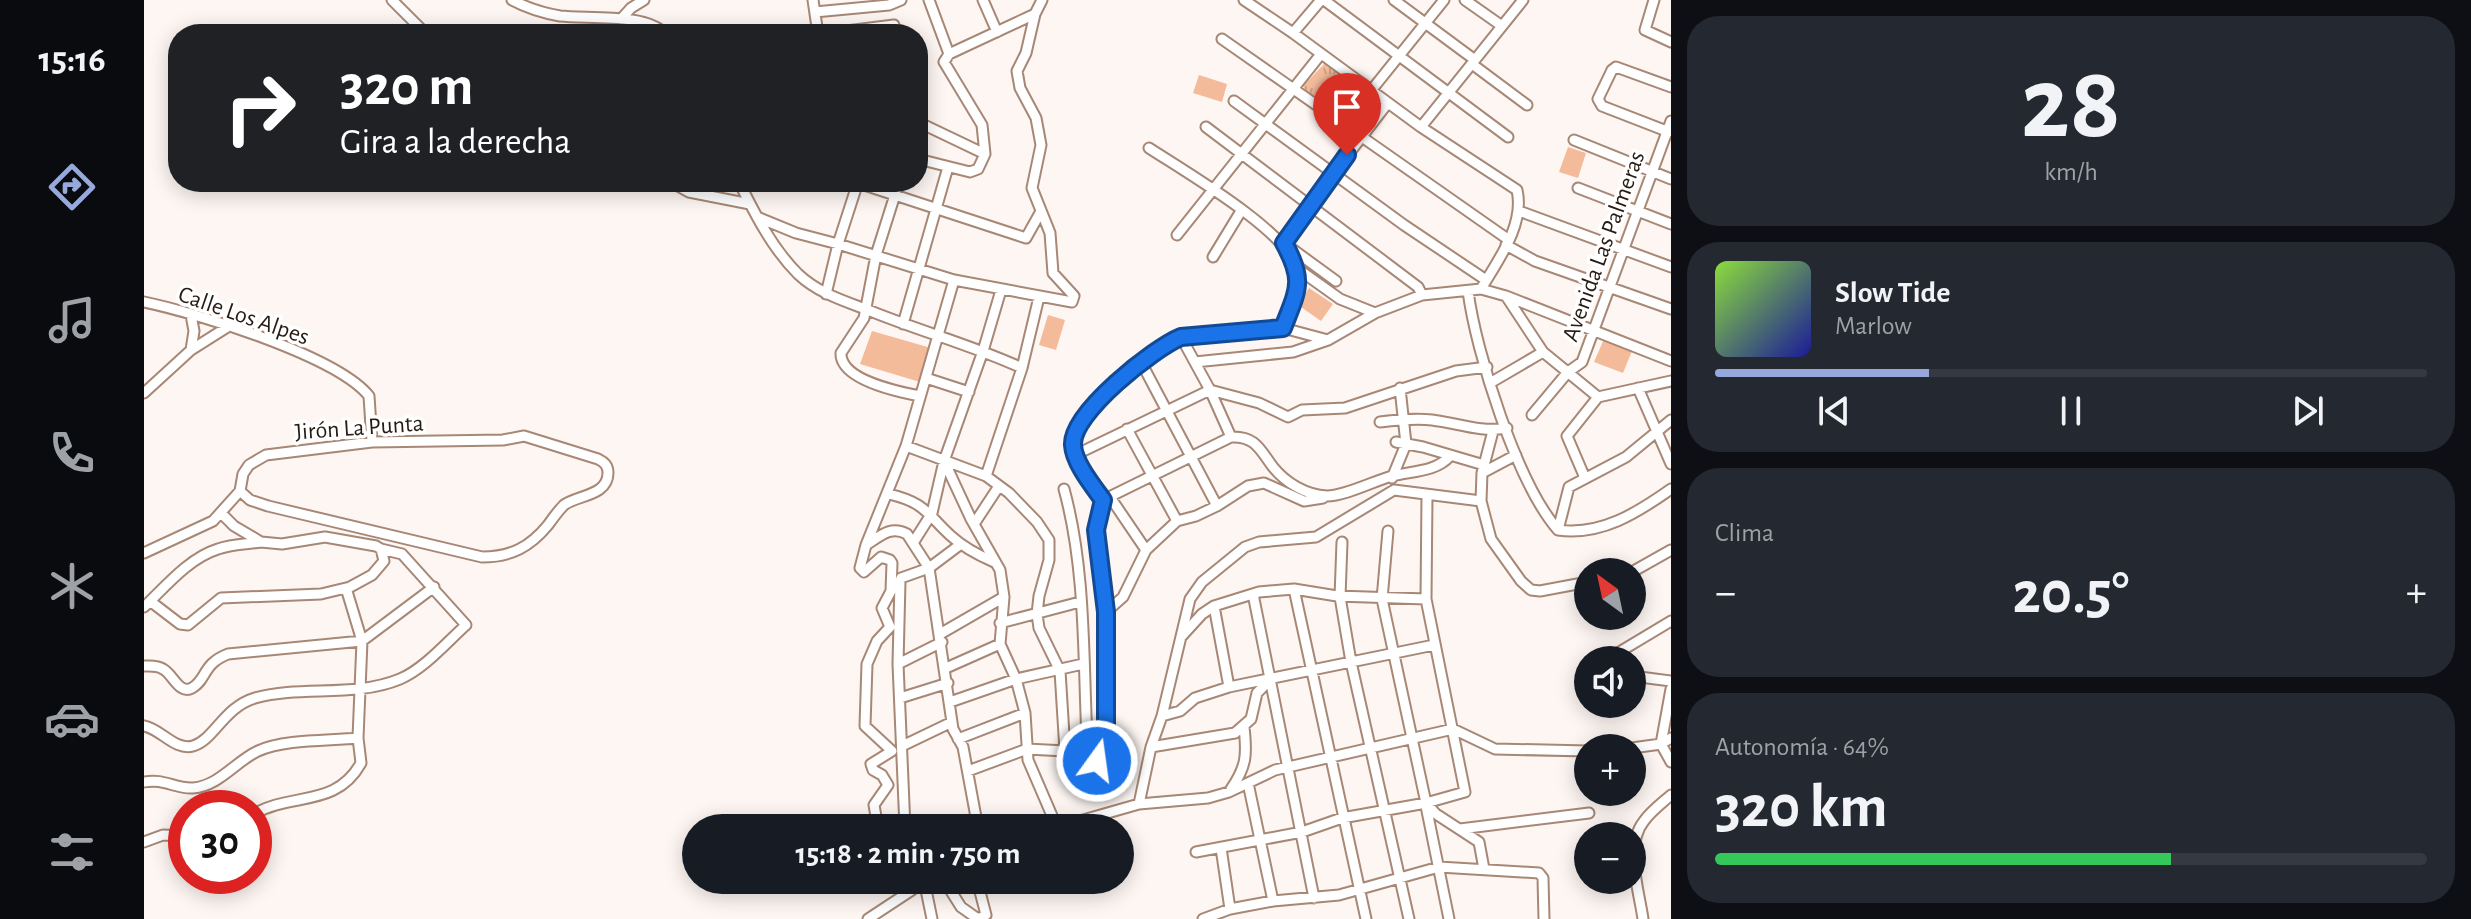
<!DOCTYPE html>
<html lang="es">
<head>
<meta charset="utf-8">
<style>
	:root { --surface:#171b24; --page:#242831; --text:#f1f3f6; --muted:#9ea1a6; --line:#363941; --accent:#96a8dc }
	body { margin:0; font-family:"Alegreya Sans",sans-serif; background:var(--page); color:var(--text); height:100vh; display:flex; flex-direction:column; font-size:30px; white-space:nowrap }
	* { box-sizing:border-box; margin:0 }
	p { font-size:26px; color:var(--muted) }
	.icon { flex:none; width:44px; height:44px; fill:none; stroke:currentColor; stroke-width:2; stroke-linecap:round; stroke-linejoin:round }
	.map { position:relative; flex:1; overflow:hidden }
	.side { display:flex; flex-direction:column; gap:16px; padding:16px; background:#0d0f14; width:800px }
	.side>* { flex:none }
	.hud { position:absolute; left:24px; top:24px; width:760px; height:168px; border-radius:32px; box-shadow:0 4px 20px #0003; background:#202124; color:#fff; overflow:hidden }
	.needle { width:52px; rotate:327deg }
	.tools { position:absolute; left:1430px; top:558px; display:grid; gap:16px }
	.tools a { display:grid; place-items:center; width:72px; height:72px; border-radius:50%; background:var(--surface); box-shadow:0 4px 20px #0003; font-size:40px }
	.speed { position:absolute; left:24px; top:790px; display:flex; gap:16px; font-size:40px; font-weight:700; text-align:center }
	.speed>* { display:grid; place-content:center; width:104px; height:104px; border-radius:50%; background:var(--surface); box-shadow:0 4px 20px #0003; line-height:1 }
	.speed .limit { border:12px solid #d22; background:#fff; color:#111 }
	.pin { position:absolute; display:grid; place-items:center; width:68px; height:68px; color:#fff; margin:-82px -34px; border-radius:50% 50% 50% 0; rotate:-45deg; box-shadow:0 0 8px #0007 }
	.pin .icon { rotate:45deg }
	.me { position:absolute; width:88px; margin:-44px; rotate:14deg; stroke-linejoin:round; filter:drop-shadow(0 0 6px #0008) }
	.turn { display:flex; align-items:center; gap:28px; height:168px; padding:0 40px; font-size:36px }
	.turn .icon { width:104px; height:104px; stroke-width:2.5 }
	.turn b { display:block; font-size:56px; line-height:68px }
	.big { font-size:60px; font-weight:600; line-height:1.1 }
	.side .tile { flex:1; display:flex; flex-direction:column; justify-content:center; gap:12px; min-width:0; padding:0 28px; border-radius:32px; background:var(--page) }
	.side .dial { align-items:center; gap:0 }
	.dial b { font-size:104px; line-height:1 }
	.song { display:flex; align-items:center; gap:24px }
	.cover { width:96px; height:96px; border-radius:12px; background:linear-gradient(135deg,hsl(90 70% 55%),hsl(240 70% 35%)) }
	.played { height:8px; border-radius:4px; background:linear-gradient(90deg,var(--accent) 30%,var(--line) 30%) }
	.keys { display:flex; justify-content:space-around; direction:ltr }
	.heat { display:flex; justify-content:space-between; align-items:center; font-size:44px; direction:ltr }
	.charge { height:12px; border-radius:6px; background:linear-gradient(90deg,#34c759 64%,var(--line) 0) }
	.trip { position:absolute; left:538px; top:814px; width:452px; height:80px; border-radius:40px; background:var(--surface); box-shadow:0 4px 20px #0003; font-weight:600; line-height:80px; text-align:center }
	main { display:flex; flex:1; min-height:0 }
	.menu { display:flex; flex-direction:column; width:144px; justify-content:space-around; align-items:center; background:#090b0e; color:var(--muted) }
	.menu .icon { width:56px; height:56px }
	.menu .active { color:var(--accent) }
	.menu b { font-size:36px; color:var(--text) }
	.map>svg:first-child { display:block }
	.park { fill:url(#park-tufts) }
	.pitch { fill:#f4bb9b }
	.lines { fill:none; stroke-linecap:round; stroke-linejoin:round }
	.minor-casing { stroke:#a78775; stroke-width:13 }
	.minor { stroke:#fff; stroke-width:9 }
	.route-casing { stroke:#114b97; stroke-width:20 }
	.route { stroke:#1a73e8; stroke-width:14 }
	.labels { text-anchor:middle; stroke-width:7; stroke-linejoin:round; paint-order:stroke }
	.street-label { font-size:24px; fill:#271b14; stroke:#fff }
</style>
</head>
<body>
<main>
<nav class="menu">
<b>15:16</b>
<svg class="icon active" aria-label="directions" viewBox="0 0 24 24"><path d="M12 3l9 9-9 9-9-9zM9 14v-3h6M13 9l2 2-2 2"/></svg>
<svg class="icon" aria-label="music" viewBox="0 0 24 24"><path d="M9 18V5l10-2v13"/><circle cx="6" cy="18" r="3"/><circle cx="16" cy="16" r="3"/></svg>
<svg class="icon" aria-label="phone" viewBox="0 0 24 24"><path d="M5 4h4l2 5-3 2q2 4 5 5l2-3 5 2v4C11 20 4 13 5 4z"/></svg>
<svg class="icon" aria-label="climate" viewBox="0 0 24 24"><path d="M12 3v18M4 7l16 10M4 17L20 7"/></svg>
<svg class="icon" aria-label="car" viewBox="0 0 24 24"><path d="M5 17H2v-5l4-1 3-4h7l3 4 3 1v5h-3M9 17h6M6 11h13"/><circle cx="7" cy="17" r="2"/><circle cx="17" cy="17" r="2"/></svg>
<svg class="icon" aria-label="filters" viewBox="0 0 24 24"><path d="M4 7h16M4 17h16"/><circle cx="9" cy="7" r="2"/><circle cx="15" cy="17" r="2"/></svg>
</nav>
<div class="map">
<svg width="1527" height="919" viewBox="0 0 1527 919">
	<defs>
		<pattern id="park-tufts" width="24" height="20" patternUnits="userSpaceOnUse" patternTransform="scale(2)"><rect width="24" height="20" fill="#f4bb9b"/><path d="M3 7l-1-3M5 7V3M7 7l1-3M15 17l-1-3M17 17v-4M19 17l1-3" fill="none" stroke="#d1a085"/></pattern>
	</defs>
	<rect width="100%" height="100%" fill="#fdf6f2"/>
	<path class="park" d="M1181,63L1237,102L1216,133L1159,92L1160,85Z"/>
	<path class="pitch" d="M1055,75L1083,84L1078,102L1049,93Z
		M1424,147L1442,153L1434,178L1415,172Z
		M1165,288L1189,304L1177,321L1154,305Z
		M904,315L921,320L912,350L895,345Z
		M728,331L787,348L776,382L716,364Z
		M1460,339L1488,351L1479,373L1450,362Z"/>
	<g class="lines">
		<g class="minor-casing">
			<path id="minor" d="M248,0L282,34
				M368,0C383,8 399,13 416,16C444,19 503,13 521,34
				M669,0L674,34
				M785,0L805,54
				M839,0L853,32
				M1100,0L1149,33L1277,127L1373,190C1381,225 1354,260 1337,289
				M1180,0L1364,137
				M1250,0L1331,60
				M1321,0L1358,26
				M1510,0L1501,30L1527,42
				M671,12L745,5L757,0
				M477,19L487,8L500,0
				M1149,33L1177,0
				M678,34L750,25
				M1078,39L1365,240
				M1328,64L1383,105
				M1226,92L1300,0
				M1090,101L1260,225L1342,280
				M774,122L841,154
				M1062,127L1274,287L1278,295
				M1277,127L1379,0
				M1525,132L1458,106L1454,99L1468,70L1472,67L1527,87
				M1430,140L1527,179
				M774,159L826,172L834,169L841,154L838,125L800,62L805,54L891,14
				M527,182L545,192L606,204
				M595,182C611,214 628,248 654,274C674,293 700,301 724,310C775,331 828,345 878,368
				M711,182L882,238L896,213
				M755,182L732,255L720,318L697,353C696,380 755,392 776,396
				M1434,188L1527,224
				M1375,211L1527,267
				M613,217L652,233L694,244L810,280L928,302L930,296L909,273L906,233L888,188L897,145L892,118L876,88L873,71L882,53L891,14L898,0
				M1033,235L1177,54
				M1362,245L1391,261L1527,309
				M1069,257L1097,211
				M1154,269L1196,299L1231,313L1278,295L1337,289L1362,296L1527,361
				M1192,281L1140,243L1166,204L1243,104
				M1324,291C1332,353 1373,483 1414,530C1457,536 1493,513 1527,489
				M682,294L694,244L714,182
				M1362,296L1399,352L1454,397
				M0,302C53,313 193,356 225,396L228,442
				M759,324L804,167
				M1139,328L1184,340
				M1037,337L1066,390L1087,437
				M47,350L50,331L47,315
				M997,362L1073,506
				M1051,362L1149,352L1184,340L1231,313
				M782,378L825,392
				M1346,383L1399,352
				M1494,388L1527,464
				M0,393L47,350L85,326
				M1388,415L1424,372L1438,362L1527,121
				M1236,422C1253,420 1270,418 1288,420C1314,423 1336,433 1363,428
				M983,429L1033,521
				M1349,431L1338,473L1337,501L1347,539L1377,581L1387,590L1396,591L1444,582
				M1252,442L1279,447L1340,465
				M762,446L842,476L865,493L893,522L905,540V560L895,596L893,614L895,628L916,671L921,751C929,761 941,761 953,761L962,752V612L952,530L959,500
				M931,455L1066,390L1115,403L1144,417L1158,410L1201,408L1312,371L1343,367
				M800,461L827,519L856,570L860,597L856,644L872,679L881,713L884,760L912,825L918,826L995,804L1064,798L1085,792L1131,770L1309,729L1351,749L1444,751
				M1338,473L1372,455
				M842,476L878,368L895,297
				M1248,478L1262,444L1256,388
				M1441,478L1423,436L1454,397L1527,381
				M920,489C942,569 939,657 943,739L939,761
				M1250,490L1337,501
				M745,494C782,503 782,513 807,536C820,548 834,555 850,562
				M966,497L1002,550
				M959,500C950,488 929,460 929,445C927,413 1010,348 1037,337L1139,328C1146,310 1159,287 1153,268C1142,230 1040,171 1005,148
				M959,500L1087,437C1112,436 1116,450 1129,467C1142,483 1162,495 1183,496C1201,496 1230,481 1248,476C1268,471 1292,472 1306,456
				M830,524L855,486
				M1414,530L1425,487L1482,457L1527,420
				M1244,531L1238,599L1282,803L1292,814L1335,842L1340,869
				M1198,542L1196,597L1207,662L1265,919
				M769,543L788,513L800,461L839,351L857,290
				M722,545C736,536 747,525 763,534L785,568L809,729L819,747L834,828
				M0,553L69,521L96,491L99,474L105,465L122,455L228,442L359,440L380,436L454,459C460,462 464,465 464,473C464,496 433,495 420,505C414,511 409,518 404,525C386,547 367,557 338,557L124,506L106,500L96,491
				M1488,572L1527,550
				M1150,589L1222,919
				M1109,594L1170,898
				M6,601L36,624L44,625L77,598L177,594L206,587L228,575L240,561L237,549L232,546L181,537L138,544L117,542L90,526L77,513
				M1070,606L1085,687
				M0,607C22,586 45,558 74,549C87,544 103,544 117,542
				M962,612L979,597L1002,550L1033,521L1052,516L1073,506L1104,486L1120,483L1160,501L1179,498
				M856,623L936,602
				M796,634L860,597
				M1037,637L1058,614L1070,606L1115,592L1150,589L1193,596L1282,599
				M1462,660L1527,621
				M754,664L798,642
				M0,666C6,666 13,665 19,669C29,674 35,695 48,688C63,680 58,664 84,654L218,641L290,587
				M802,668L856,644
				M1488,676L1527,681
				M1527,689L1517,744L1527,762
				M756,698L804,683
				M806,702L872,679L939,664
				M1018,716L1036,711L1051,698L1085,687L1290,645
				M0,726C17,729 31,751 49,746C70,740 80,707 111,698C158,685 210,698 256,679C280,669 303,642 322,625L258,554L237,549
				M814,739L881,713
				M758,746L808,722
				M1007,747L1091,733L1107,719L1113,693L1127,679
				M1488,748L1517,744L1527,738
				M824,771L883,749L921,751
				M0,782C20,778 31,789 49,788C75,786 92,761 114,751C141,739 184,741 214,738
				M1104,783L1129,901
				M1087,789C1103,766 1103,754 1100,727
				M995,804L1007,747L1018,716L1046,599L1058,582L1101,547L1115,542L1172,537L1250,490
				M1282,806L1305,919
				M110,814C148,792 192,808 217,763L214,738L218,641L202,588
				M734,828L730,805L744,785L738,775L729,770L727,764L748,751L721,726L723,664L733,641L746,627L738,608L747,591L748,563L746,560L737,557L720,572L716,568L722,545L762,446L810,280
				M761,828L754,664L756,581L757,578L785,568L817,544
				M1316,829L1445,813
				M0,842L19,835L42,836
				M1077,848L1086,909
				M1052,852L1158,832L1198,818L1282,803L1321,792L1282,599L1283,496
				M780,880L788,919
				M800,880L817,907L834,919L842,915L833,880
				M724,919L768,890L770,884L766,880
				M1059,919L1086,909L1129,901L1195,895L1295,867L1395,873L1399,878L1400,919
				M1499,919C1495,890 1480,846 1500,821C1507,811 1518,803 1527,795"/>
		</g>
		<use href="#minor" class="minor"/>
	</g>
	<g class="lines">
		<g class="route-casing">
			<path id="route" d="M953,761L962,752V612L952,530L959,500C949,486 930,463 929,445C927,413 1010,348 1037,337L1139,328C1154,289 1161,281 1140,243L1203,155"/>
		</g>
		<use href="#route" class="route"/>
	</g>
	<g class="labels">
		<g class="street-label">
			<text transform="translate(1459 246) rotate(-70)" y="8">Avenida Las Palmeras</text>
			<text transform="translate(100 315) rotate(19)" y="8">Calle Los Alpes</text>
			<text transform="translate(215 427) rotate(-4)" y="8">Jirón La Punta</text>
		</g>
	</g>
</svg>
<div class="tools">
<a><svg class="needle" viewBox="-14 -14 28 28"><path d="M0-13l5 13h-10z" fill="#e53935"/><path d="M0 13l5-13h-10z" fill="#9ea1a6"/></svg></a>
<a><svg class="icon" aria-label="sound" viewBox="0 0 24 24"><path d="M4 9h4l5-4v14l-5-4H4zM17 9q2 3 0 6"/></svg></a>
<a>+</a>
<a>−</a>
</div>
<div class="speed"><div class="limit">30</div></div>
<div class="pin" style="left:1203px;top:155px;background:#d93025"><svg class="icon" aria-label="arrive" viewBox="0 0 24 24"><path d="M6 21V4h12l-3 4 3 4H6"/></svg></div>
<svg class="me" style="left:953px;top:761px" viewBox="-20 -20 40 40"><circle r="17" fill="#1a73e8" stroke="#fff" stroke-width="3"/><path d="M0-11L8 9 0 5-8 9z" fill="#fff"/></svg>
<div class="trip">15:18 · 2 min · 750 m</div>
<div class="hud">
<div class="turn"><svg class="icon" aria-label="right" viewBox="0 0 24 24"><path d="M7 20v-9h11M14 6l5 5-5 5"/></svg><div><b>320 m</b>Gira a la derecha</div></div>
</div>
</div>
<section class="side">
<div class="tile dial"><b>28</b><p>km/h</p></div>
<div class="tile">
<div class="song"><i class="cover"></i><div><b>Slow Tide</b><p>Marlow</p></div></div>
<div class="played"></div>
<div class="keys"><svg class="icon" aria-label="previous" viewBox="0 0 24 24"><path d="M18 5L8 12l10 7zM5 5v14"/></svg><svg class="icon" aria-label="pause" viewBox="0 0 24 24"><path d="M8 5v14M16 5v14"/></svg><svg class="icon" aria-label="next" viewBox="0 0 24 24"><path d="M6 5l10 7-10 7zM19 5v14"/></svg></div>
</div>
<div class="tile"><p>Clima</p>
<div class="heat"><a>−</a><b class="big">20.5°</b><a>+</a></div>
</div>
<div class="tile"><p>Autonomía · 64%</p><b class="big">320 km</b><div class="charge"></div></div>
</section>
</main>
</body>
</html>
